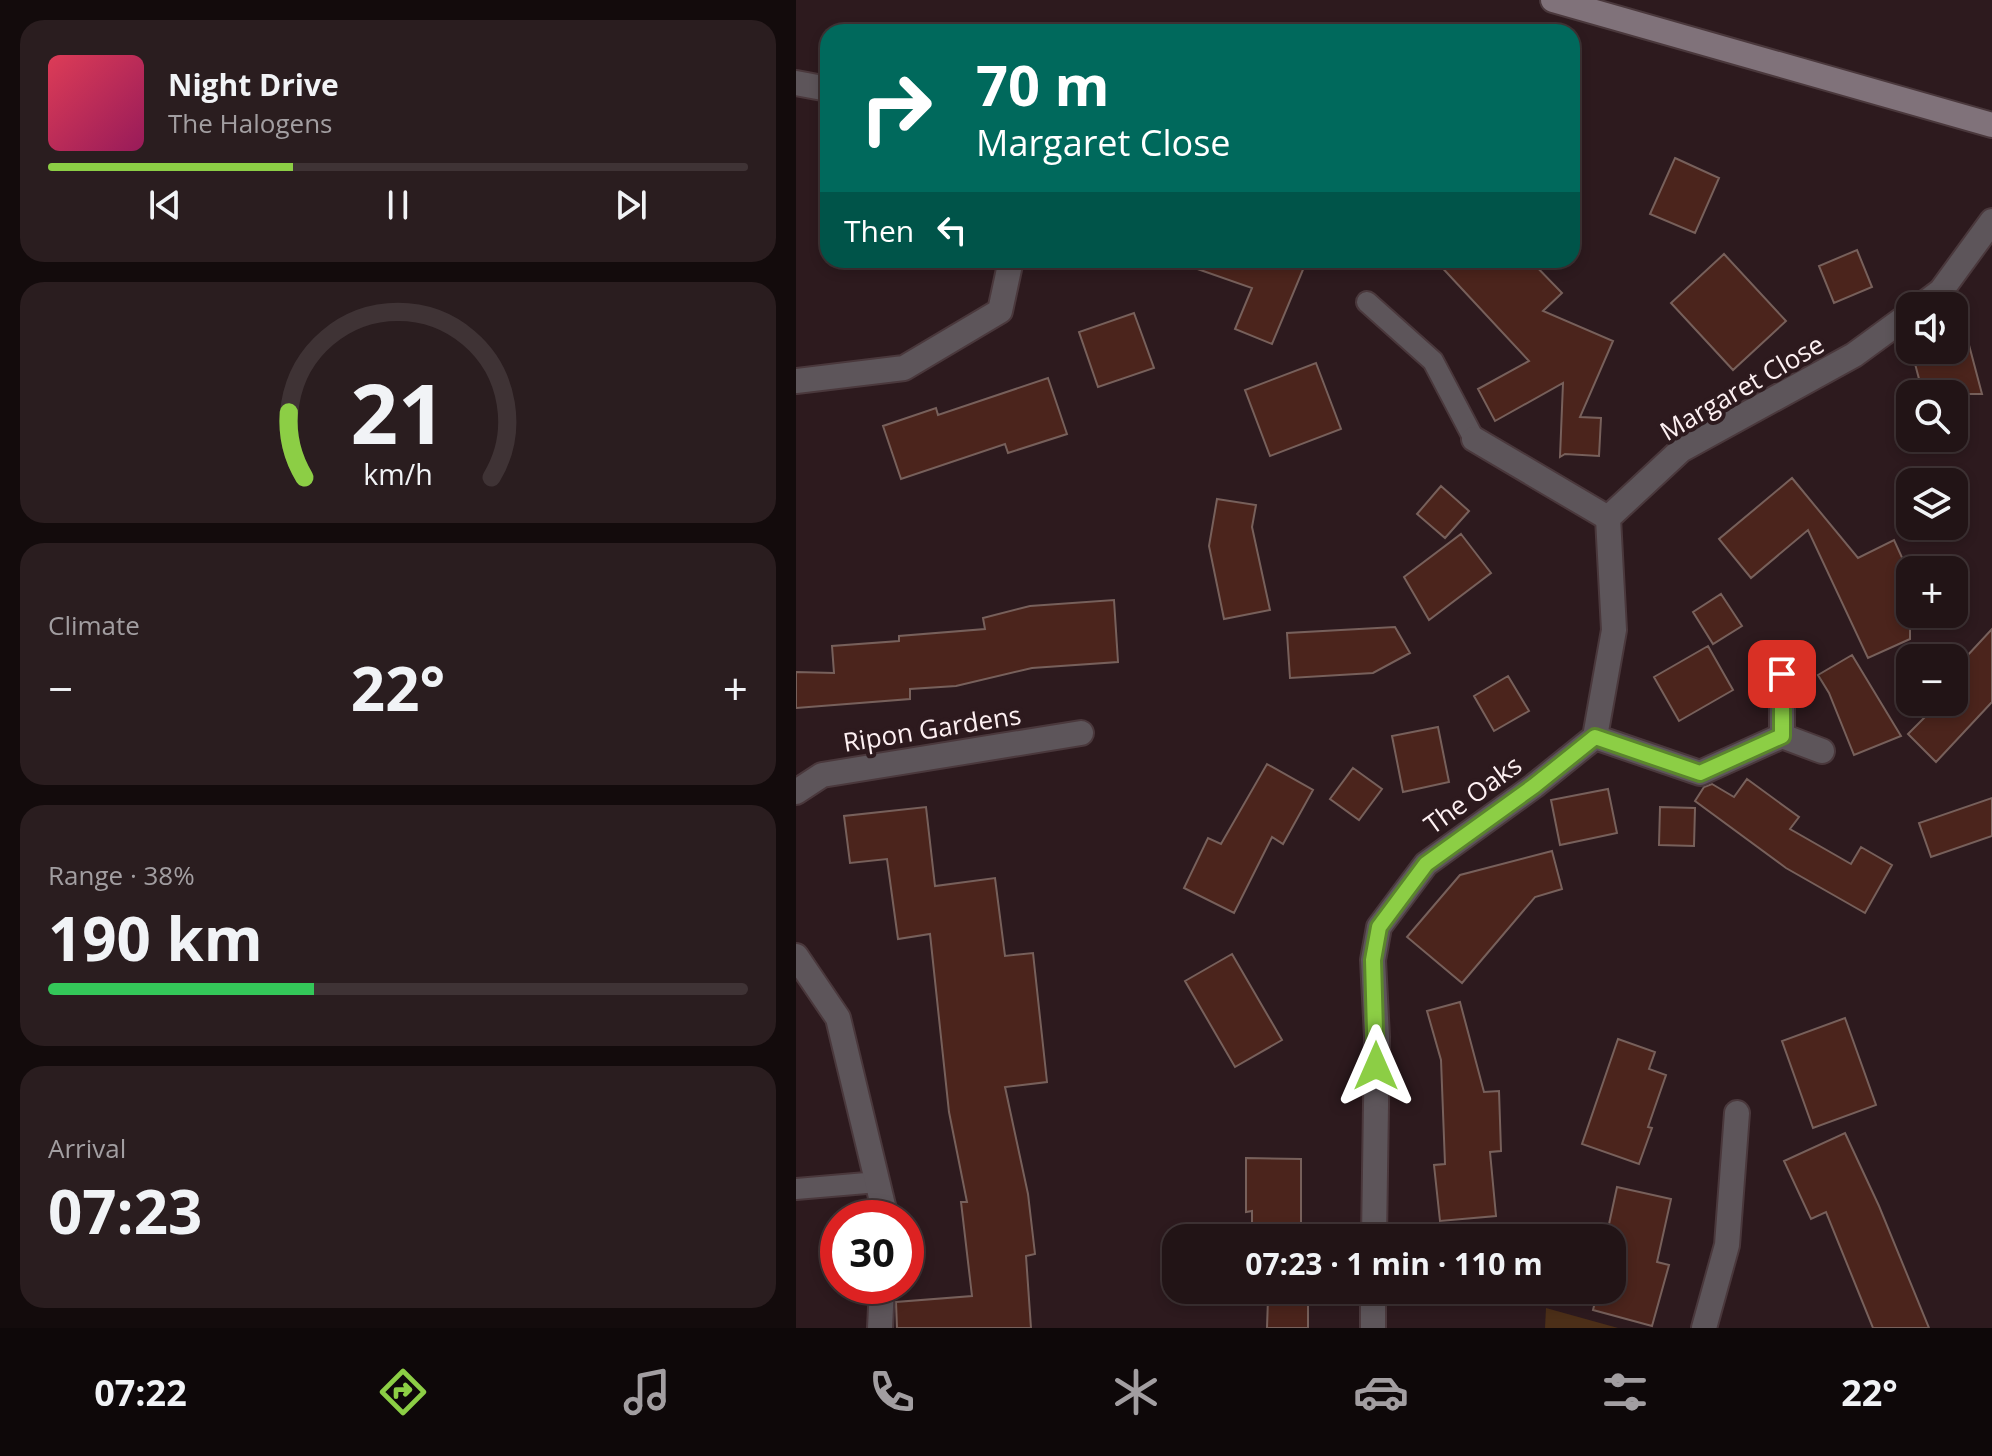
<!DOCTYPE html>
<html lang="en">
<head>
<meta charset="utf-8">
<style>
	:root { --surface:#221416; --page:#2a1d1f; --text:#f1f3f6; --muted:#a29ea1; --line:#3f3335; --accent:#8cce45 }
	body { margin:0; font-family:"Open Sans",sans-serif; background:var(--page); color:var(--text); height:100vh; display:flex; flex-direction:column; font-size:30px; white-space:nowrap }
	* { box-sizing:border-box; margin:0 }
	p { font-size:26px; color:var(--muted) }
	.icon { flex:none; width:44px; height:44px; fill:none; stroke:currentColor; stroke-width:2; stroke-linecap:round; stroke-linejoin:round }
	.map { position:relative; flex:1; overflow:hidden }
	.drawer { display:flex; flex-direction:column; gap:20px; padding:20px; background:#130b0c; width:796px }
	.drawer>* { flex:none }
	.hud { position:absolute; left:24px; top:24px; width:760px; height:244px; border-radius:24px; box-shadow:0 4px 12px #0003,0 0 0 2px var(--line); background:#00695c; color:#fff; overflow:hidden }
	.tools { position:absolute; left:1100px; top:292px; display:grid; gap:16px }
	.tools a { display:grid; place-items:center; width:72px; height:72px; border-radius:16px; background:var(--surface); box-shadow:0 4px 12px #0003,0 0 0 2px var(--line); font-size:40px }
	.speed { position:absolute; left:24px; top:1200px; display:flex; gap:16px; font-size:40px; font-weight:700; text-align:center }
	.speed>* { display:grid; place-content:center; width:104px; height:104px; border-radius:50%; background:var(--surface); box-shadow:0 4px 12px #0003,0 0 0 2px var(--line); line-height:1 }
	.speed .limit { border:12px solid #d22; background:#fff; color:#111 }
	.pin { position:absolute; display:grid; place-items:center; width:68px; height:68px; color:#fff; margin:-34px; border-radius:16px; box-shadow:0 4px 12px #0006 }
	.me { position:absolute; width:88px; margin:-44px; rotate:0deg; stroke-linejoin:round; filter:drop-shadow(0 0 6px #0008) }
	.turn { display:flex; align-items:center; gap:28px; height:168px; padding:0 24px; font-size:36px }
	.turn .icon { width:104px; height:104px; stroke-width:2.5 }
	.turn b { display:block; font-size:56px; line-height:68px }
	.then { display:flex; align-items:center; height:76px; padding:0 24px; background:#0003; gap:16px; font-size:30px }
	.big { font-size:60px; font-weight:700; line-height:1.1 }
	.drawer .tile { flex:1; display:flex; flex-direction:column; justify-content:center; gap:12px; min-width:0; padding:0 28px; border-radius:24px; background:var(--page) }
	.drawer .dial { align-items:center; gap:0 }
	.dial svg { height:208px; overflow:visible; fill:none; stroke:var(--line); stroke-width:7; stroke-linecap:round; text-anchor:middle }
	.dial text { fill:var(--text); stroke:none }
	.song { display:flex; align-items:center; gap:24px }
	.cover { width:96px; height:96px; border-radius:12px; background:linear-gradient(135deg,hsl(350 70% 55%),hsl(330 70% 35%)) }
	.played { height:8px; border-radius:4px; background:linear-gradient(90deg,var(--accent) 35%,var(--line) 35%) }
	.keys { display:flex; justify-content:space-around; direction:ltr }
	.heat { display:flex; justify-content:space-between; align-items:center; font-size:44px; direction:ltr }
	.charge { height:12px; border-radius:6px; background:linear-gradient(90deg,#34c759 38%,var(--line) 0) }
	.trip { position:absolute; left:366px; top:1224px; width:464px; height:80px; border-radius:24px; background:var(--surface); box-shadow:0 4px 12px #0003,0 0 0 2px var(--line); font-weight:700; line-height:80px; text-align:center }
	.menu { display:flex; height:128px; justify-content:space-around; align-items:center; background:#0e0809; color:var(--muted) }
	.menu .icon { width:56px; height:56px }
	.menu .active { color:var(--accent) }
	.menu b { font-size:36px; color:var(--text) }
	main { display:flex; flex:1; min-height:0 }
	.map>svg:first-child { display:block }
	.green { fill:#4c2f18 }
	.building { fill:#4b241c; stroke:#77605b; stroke-width:2 }
	.lines { fill:none; stroke-linecap:round; stroke-linejoin:round }
	.lane-casing { stroke:#4a383c; stroke-width:24 }
	.street-casing { stroke:#4a383c; stroke-width:28 }
	.secondary-casing { stroke:#4a383c; stroke-width:28 }
	.lane { stroke:#5d555a; stroke-width:20 }
	.street { stroke:#5d555a; stroke-width:24 }
	.secondary { stroke:#80727a; stroke-width:24 }
	.route-casing { stroke:#5b862d; stroke-width:20 }
	.route { stroke:#8cce45; stroke-width:14 }
	.labels { text-anchor:middle; stroke-width:8; stroke-linejoin:round; paint-order:stroke }
	.street-label { font-size:26px; fill:#fdf0f2; stroke:#2d1a1e }
</style>
</head>
<body>
<main>
<section class="drawer">
<div class="tile">
<div class="song"><i class="cover"></i><div><b>Night Drive</b><p>The Halogens</p></div></div>
<div class="played"></div>
<div class="keys"><svg class="icon" aria-label="previous" viewBox="0 0 24 24"><path d="M18 5L8 12l10 7zM5 5v14"/></svg><svg class="icon" aria-label="pause" viewBox="0 0 24 24"><path d="M8 5v14M16 5v14"/></svg><svg class="icon" aria-label="next" viewBox="0 0 24 24"><path d="M6 5l10 7-10 7zM19 5v14"/></svg></div>
</div>
<div class="tile dial"><svg viewBox="0 0 100 80">
<path d="M14 69A42 42 0 1 1 86 69"/>
<path d="M14 69A42 42 0 0 1 8 44" stroke="#8cce45"/>
<text x="50" y="56" font-size="32" font-weight="700">21</text>
<text x="50" y="72" font-size="11">km/h</text>
</svg></div>
<div class="tile"><p>Climate</p>
<div class="heat"><a>−</a><b class="big">22°</b><a>+</a></div>
</div>
<div class="tile"><p>Range · 38%</p><b class="big">190 km</b><div class="charge"></div></div>
<div class="tile"><p>Arrival</p><b class="big">07:23</b></div>
</section>
<div class="map">
<svg width="1196" height="1328" viewBox="0 0 1196 1328">
	<rect width="100%" height="100%" fill="#2d1a1e"/>
	<path class="green" d="M750,1308L822,1328H749Z"/>
	<path class="building" d="M879,158L923,178L899,233L854,214Z
		M1061,250L1076,287L1038,303L1023,266Z
		M928,254L990,321L937,370L875,303Z
		M390,260H511L476,344L439,329L456,288L390,265Z
		M639,260H734L766,293L747,311L817,341L784,417L805,418L803,456L769,454L764,457L767,383L699,421L682,389L733,361Z
		M338,313L358,368L302,387L283,332Z
		M1173,345L1186,394H1127L1118,360Z
		M520,363L545,429L474,456L449,390Z
		M252,378L271,434L212,453L209,444L105,479L87,426L140,408L142,415Z
		M996,478L1062,558L1098,540L1114,575V639L1072,658L1012,530L955,578L923,539Z
		M645,486L673,511L649,538L621,514Z
		M421,499L460,505L456,527L474,610L428,619L413,546Z
		M665,534L695,573L633,620L608,577Z
		M925,594L946,626L917,644L897,612Z
		M318,600L322,662L236,668L160,686L114,689V699L0,708V672L38,673L36,646L103,641V636L189,629L187,618L234,606Z
		M599,627L614,653L577,673L494,678L491,633Z
		M1196,629V702L1140,762L1112,734L1144,702H1158V670Z
		M912,646L937,690L883,721L858,677Z
		M1056,655L1105,736L1058,755L1033,693L1022,675Z
		M712,676L733,711L698,731L678,696Z
		M642,727L653,782L607,792L596,736Z
		M471,764L517,790L487,844L476,837L438,913L388,888L412,838L425,844Z
		M557,768L586,789L563,820L534,799Z
		M951,779L1003,817L994,829L1055,864L1065,847L1096,865L1069,913L990,868L899,801L908,787L916,784L938,797Z
		M812,789L821,833L764,845L755,800Z
		M1196,798V836L1135,857L1123,823Z
		M130,807L139,886L199,878L209,956L237,953L251,1082L209,1087L232,1194L239,1254L230,1256L235,1328H101L100,1302L176,1296L165,1202H171L153,1112L134,934L102,939L91,859L54,863L48,816Z
		M864,807L899,808L898,846L863,845Z
		M756,851L766,889L739,897L666,983L611,937L664,875Z
		M436,954L486,1040L439,1067L389,981Z
		M664,1002L688,1092L703,1091L705,1151L694,1152L700,1216L644,1221L638,1165L649,1164L645,1060L631,1011Z
		M1049,1018L1080,1105L1017,1128L986,1041Z
		M822,1039L859,1052L853,1069L870,1075L852,1127L856,1128L843,1164L786,1144Z
		M1049,1133L1083,1206L1133,1328H1077L1030,1212L1015,1219L988,1161Z
		M450,1158L505,1159V1232H512V1238H456V1211L450,1212Z
		M821,1187L875,1199L861,1262L873,1265L856,1326L797,1310L802,1290H816L817,1238H810Z
		M457,1290H512V1328H471L472,1298H457Z"/>
	<g class="lines">
		<g class="lane-casing">
			<path id="lane" d="M571,302L637,361L678,439
				M0,1189L82,1182"/>
		</g>
		<g class="street-casing">
			<path id="street" d="M0,83L32,89
				M1125,306L1145,291L1196,221
				M0,381L108,368L204,311L215,260
				M678,439L812,518
				M986,736L1026,751
				M799,737L818,630L812,518L885,450L1058,355L1114,314
				M799,737L904,773L986,736V674
				M0,792L26,775L285,733
				M0,956L42,1018L90,1218
				M578,1238L581,1037L577,960L583,927L630,864L738,786L799,737
				M84,1328L86,1286
				M577,1328V1290
				M908,1328L931,1245L941,1113"/>
		</g>
		<g class="secondary-casing">
			<path id="secondary" d="M757,0L1196,125"/>
		</g>
		<use href="#lane" class="lane"/>
		<use href="#street" class="street"/>
		<use href="#secondary" class="secondary"/>
	</g>
	<g class="lines">
		<g class="route-casing">
			<path id="route" d="M580,1066L577,960L583,927L630,864L738,786L799,737L904,773L986,736V674"/>
		</g>
		<use href="#route" class="route"/>
	</g>
	<g class="labels">
		<g class="street-label">
			<text transform="translate(946 388) rotate(-30)" y="9">Margaret Close</text>
			<text transform="translate(136 729) rotate(-9)" y="9">Ripon Gardens</text>
			<text transform="translate(677 795) rotate(-36)" y="9">The Oaks</text>
		</g>
	</g>
</svg>
<div class="tools">
<a><svg class="icon" aria-label="sound" viewBox="0 0 24 24"><path d="M4 9h4l5-4v14l-5-4H4zM17 9q2 3 0 6"/></svg></a>
<a><svg class="icon" aria-label="search" viewBox="0 0 24 24"><circle cx="10" cy="10" r="6"/><path d="M15 15l6 6"/></svg></a>
<a><svg class="icon" aria-label="layers" viewBox="0 0 24 24"><path d="M12 4l9 5-9 5-9-5zM3 14l9 5 9-5"/></svg></a>
<a>+</a>
<a>−</a>
</div>
<div class="speed"><div class="limit">30</div></div>
<div class="pin" style="left:986px;top:674px;background:#d93025"><svg class="icon" aria-label="arrive" viewBox="0 0 24 24"><path d="M6 21V4h12l-3 4 3 4H6"/></svg></div>
<svg class="me" style="left:580px;top:1066px" viewBox="-20 -20 40 40"><path d="M0-17L14 15 0 8-14 15z" fill="#8cce45" stroke="#fff" stroke-width="4"/></svg>
<div class="trip">07:23 · 1 min · 110 m</div>
<div class="hud">
<div class="turn"><svg class="icon" aria-label="right" viewBox="0 0 24 24"><path d="M7 20v-9h11M14 6l5 5-5 5"/></svg><div><b>70 m</b>Margaret Close</div></div>
<div class="then">Then<svg class="icon" aria-label="left" viewBox="0 0 24 24"><path d="M17 20v-9H6M10 6l-5 5 5 5"/></svg></div>
</div>
</div>
</main>
<nav class="menu">
<b>07:22</b>
<svg class="icon active" aria-label="directions" viewBox="0 0 24 24"><path d="M12 3l9 9-9 9-9-9zM9 14v-3h6M13 9l2 2-2 2"/></svg>
<svg class="icon" aria-label="music" viewBox="0 0 24 24"><path d="M9 18V5l10-2v13"/><circle cx="6" cy="18" r="3"/><circle cx="16" cy="16" r="3"/></svg>
<svg class="icon" aria-label="phone" viewBox="0 0 24 24"><path d="M5 4h4l2 5-3 2q2 4 5 5l2-3 5 2v4C11 20 4 13 5 4z"/></svg>
<svg class="icon" aria-label="climate" viewBox="0 0 24 24"><path d="M12 3v18M4 7l16 10M4 17L20 7"/></svg>
<svg class="icon" aria-label="car" viewBox="0 0 24 24"><path d="M5 17H2v-5l4-1 3-4h7l3 4 3 1v5h-3M9 17h6M6 11h13"/><circle cx="7" cy="17" r="2"/><circle cx="17" cy="17" r="2"/></svg>
<svg class="icon" aria-label="filters" viewBox="0 0 24 24"><path d="M4 7h16M4 17h16"/><circle cx="9" cy="7" r="2"/><circle cx="15" cy="17" r="2"/></svg>
<b>22°</b>
</nav>
</body>
</html>
